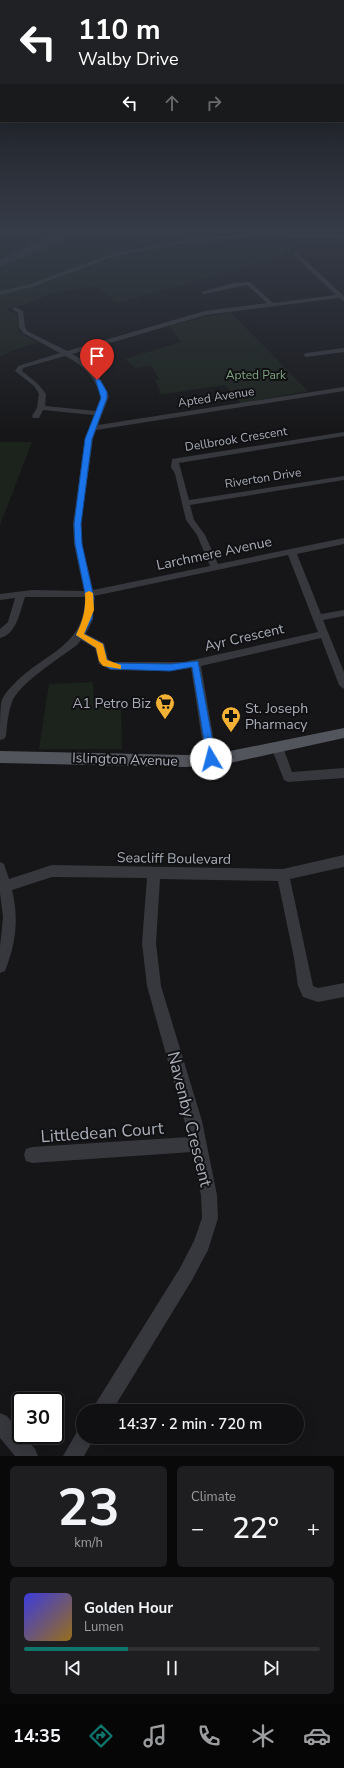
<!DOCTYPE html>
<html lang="en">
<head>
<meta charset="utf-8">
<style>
	:root { --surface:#101012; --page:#1e1e20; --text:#f1f3f6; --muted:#9c9d9f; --line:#303032; --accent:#0f766e }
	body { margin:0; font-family:"Nunito Sans",sans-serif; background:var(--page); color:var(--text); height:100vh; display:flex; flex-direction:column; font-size:15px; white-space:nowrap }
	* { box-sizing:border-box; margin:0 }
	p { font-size:13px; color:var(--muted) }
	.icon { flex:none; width:22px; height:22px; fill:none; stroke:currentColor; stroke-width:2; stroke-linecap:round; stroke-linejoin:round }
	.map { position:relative; height:1456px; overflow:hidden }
	.panel { display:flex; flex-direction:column; gap:10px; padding:10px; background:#09090a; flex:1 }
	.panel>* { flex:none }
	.top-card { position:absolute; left:0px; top:0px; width:344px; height:122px; box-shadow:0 4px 16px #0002,0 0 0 1px var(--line); background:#202124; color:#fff; overflow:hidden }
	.speed { position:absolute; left:12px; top:1392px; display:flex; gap:8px; font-size:20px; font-weight:700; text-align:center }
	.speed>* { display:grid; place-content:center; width:52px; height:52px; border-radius:50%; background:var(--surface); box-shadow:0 4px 16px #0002,0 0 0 1px var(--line); line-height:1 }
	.speed .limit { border:2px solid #111; border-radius:6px; background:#fff; color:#111 }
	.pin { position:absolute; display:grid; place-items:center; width:34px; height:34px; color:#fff; margin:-41px -17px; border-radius:50% 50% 50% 0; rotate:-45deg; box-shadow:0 0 4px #0007 }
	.pin .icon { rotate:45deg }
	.me { position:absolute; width:44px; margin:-22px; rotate:352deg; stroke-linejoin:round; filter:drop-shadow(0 0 3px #0008) }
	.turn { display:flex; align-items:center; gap:14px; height:84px; padding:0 12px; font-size:18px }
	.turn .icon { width:52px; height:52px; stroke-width:2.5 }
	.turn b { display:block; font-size:28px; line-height:34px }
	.lanes { display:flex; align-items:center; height:38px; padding:0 12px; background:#0003; justify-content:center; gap:20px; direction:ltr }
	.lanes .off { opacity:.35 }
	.big { font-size:30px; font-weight:600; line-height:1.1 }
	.panel .tile { flex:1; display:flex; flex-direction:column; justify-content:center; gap:6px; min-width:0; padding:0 14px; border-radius:6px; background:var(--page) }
	.panel .dial { align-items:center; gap:0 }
	.dial b { font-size:52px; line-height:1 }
	.song { display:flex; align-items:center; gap:12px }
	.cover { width:48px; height:48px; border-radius:6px; background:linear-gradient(135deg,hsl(240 70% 55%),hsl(40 70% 35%)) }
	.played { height:4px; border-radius:2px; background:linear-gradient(90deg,var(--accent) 35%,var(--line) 35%) }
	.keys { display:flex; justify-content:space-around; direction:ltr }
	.heat { display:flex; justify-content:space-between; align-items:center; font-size:22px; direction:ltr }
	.panel .tiles { flex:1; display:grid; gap:10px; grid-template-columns:1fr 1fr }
	.tile:last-child { grid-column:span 2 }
	.trip { position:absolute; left:76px; top:1404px; width:228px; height:40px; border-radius:20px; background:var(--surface); box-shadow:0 4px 16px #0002,0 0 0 1px var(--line); font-weight:600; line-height:40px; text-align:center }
	.dock { display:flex; height:64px; justify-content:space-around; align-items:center; background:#060607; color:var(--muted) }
	.dock .icon { width:28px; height:28px }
	.dock .current { color:var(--accent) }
	.dock b { font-size:18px; color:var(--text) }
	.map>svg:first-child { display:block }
	.green { fill:#1c231d }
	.water { fill:#2c353c }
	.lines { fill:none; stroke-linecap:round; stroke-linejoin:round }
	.minor { fill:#37383d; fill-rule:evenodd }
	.major { fill:#53555c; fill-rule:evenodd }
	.route { fill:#1a73e8; stroke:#114b97 }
	.slow { fill:#f59e0b }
	.labels { text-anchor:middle; stroke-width:4; stroke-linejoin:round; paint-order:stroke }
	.far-park-label { font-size:12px; fill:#7fa381; stroke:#111113 }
	.far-street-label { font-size:12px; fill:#a8adb8; stroke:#111113 }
	.street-label { font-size:14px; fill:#a8adb8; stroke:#111113 }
	.poi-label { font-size:14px; fill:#a8adb8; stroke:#111113; text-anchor:end }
	.near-street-label { font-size:17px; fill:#a8adb8; stroke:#111113 }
</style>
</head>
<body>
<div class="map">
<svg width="344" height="1456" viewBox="0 0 344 1456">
	<rect width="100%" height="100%" fill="#161618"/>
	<path class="green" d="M7,232H344V243L316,242L283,253L282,256L117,303L96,286L53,293L21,306L9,307L7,310L17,314L19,332L38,343L13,350L0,357V234Z
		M231,313L308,391L241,404L225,385L159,395L160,391L155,380L159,379L151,366L136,368L125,359L181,342L169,326L204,317Z
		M0,442H32L0,525Z
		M93,682L94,707H121L122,749H39L49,684Z"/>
	<path class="water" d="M63,232H167L148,237L114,233L72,234L36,252L0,267V260L53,234Z"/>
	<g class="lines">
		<path class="minor" d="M268,232C294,235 319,233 344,235V239L325,237L292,238L268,235L188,243L115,256L32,287L0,295V291L28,285L114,253L188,239Z
			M296,252L344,296V301L339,298L206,315L72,354C91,364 101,376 109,396L98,425L344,387V391L96,430L93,439L81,524L82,544L93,590L210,566L197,535L186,520L175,474L171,467L172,459L344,432V436L179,463L189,500L344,476V480L190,505L194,520L205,535L218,564L344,538V544L297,554L321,614L344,610V616L323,620L344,672V689L339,685L321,638L201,666L217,759L215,762H207L205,759L191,668L170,671L111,670L99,664L95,648L81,640L77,645C60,658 18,684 12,702C8,713 7,725 6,736L4,739L0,740C0,729 0,714 1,703C3,695 9,689 15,683C44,653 85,647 85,597H25C20,611 17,634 0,638V629L8,622L15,598L0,600V594L32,590L84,591L74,544L73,524L85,439L94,415L43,410L39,418H33L32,416L37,408L39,394L34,386L15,371L18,366L60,353L23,333L19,327L18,313L12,309L15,307L23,311L25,327L27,331L67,351L205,311L267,303L247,285L204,294L201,292L233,283L250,282L273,303L336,295L294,255ZM65,356C84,365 94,377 101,396L96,411L45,406L46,394L38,384L22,371L23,368ZM288,555L318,632L184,662H113L108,659L104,643L86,634L93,619L94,596Z
			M344,348V352L306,357L303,355L306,353Z
			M277,743L281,744L283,747L292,772L344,768V778L288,782L284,780L271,747L273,744Z
			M344,855V867L290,879L313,986L318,988L344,983V997L318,1002L303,997L298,986L294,958L278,881L160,879L156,943L161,986L202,1121L217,1195L218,1218L208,1250L192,1280L112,1411H91L180,1268L194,1241L202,1218L201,1195L192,1152L32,1163L26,1161L24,1155L26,1149L32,1147L189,1137L147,986L142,943L147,878L52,877L12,890C19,918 16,944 5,971L0,973V947L3,917L0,893V862L4,864L9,879L52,865L283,869Z
			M0,1413L7,1416L21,1433V1435H23L35,1449L38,1456H15L0,1438Z
			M83,1428V1437H95L84,1456H63L78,1430Z"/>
		<path class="major" d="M344,728V738L230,763L186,767L0,763V751L186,755L230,751Z"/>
	</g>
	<linearGradient id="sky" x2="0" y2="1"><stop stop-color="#0c0c0d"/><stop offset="0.53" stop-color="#363c48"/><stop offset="1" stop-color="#363c48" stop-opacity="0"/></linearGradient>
	<rect width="344" height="435" fill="url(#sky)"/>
	<path class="route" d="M95,378L100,380L107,392V398L92,439L81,524L82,544L94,598L92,619L84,634L103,644L107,660L112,663L170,664L198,661L216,759L211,763L207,759L192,667L170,671L110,669L101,663L96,648L76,635L84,619L86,598L75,544L74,524L85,439L101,398Z"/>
	<path class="slow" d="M89,591L93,593L94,610L84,634L103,644L107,660L121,665V669L103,666L99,661L96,648L76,635C83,620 86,610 85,593Z"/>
	<defs>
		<g id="supermarket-pin" transform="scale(1)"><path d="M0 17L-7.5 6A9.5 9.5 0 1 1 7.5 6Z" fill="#f2b134" stroke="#111113"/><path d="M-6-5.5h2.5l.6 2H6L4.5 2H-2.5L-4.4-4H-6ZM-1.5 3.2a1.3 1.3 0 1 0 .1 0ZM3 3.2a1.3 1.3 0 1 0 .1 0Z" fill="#111"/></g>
		<g id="pharmacy-pin" transform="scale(1)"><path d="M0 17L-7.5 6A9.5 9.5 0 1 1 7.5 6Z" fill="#f2b134" stroke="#111113"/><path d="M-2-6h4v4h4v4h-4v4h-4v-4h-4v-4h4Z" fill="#111"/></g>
	</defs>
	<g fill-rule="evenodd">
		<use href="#supermarket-pin" x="165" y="703"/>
		<use href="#pharmacy-pin" x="231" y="716"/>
	</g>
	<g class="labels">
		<g class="far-park-label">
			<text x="256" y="379">Apted Park</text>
		</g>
		<g class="far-street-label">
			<text transform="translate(216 397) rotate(-9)" y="4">Apted Avenue</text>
			<text transform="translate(236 439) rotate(-9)" y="4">Dellbrook Crescent</text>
			<text transform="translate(263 478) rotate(-9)" y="4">Riverton Drive</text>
		</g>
		<g class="street-label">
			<text transform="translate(214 553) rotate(-12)" y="5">Larchmere Avenue</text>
			<text transform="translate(244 637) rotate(-13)" y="5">Ayr Crescent</text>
			<text transform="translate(125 759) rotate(2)" y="5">Islington Avenue</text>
			<text transform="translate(174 858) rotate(1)" y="5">Seacliff Boulevard</text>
		</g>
		<g class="poi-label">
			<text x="151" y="708">A1 Petro Biz</text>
			<text x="245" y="713" text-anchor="start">St. Joseph<tspan x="245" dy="16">Pharmacy</tspan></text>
		</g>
		<g class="near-street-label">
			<text transform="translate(190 1119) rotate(76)" y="6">Navenby Crescent</text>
			<text transform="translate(102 1132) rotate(-4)" y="6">Littledean Court</text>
		</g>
	</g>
</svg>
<div class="speed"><div class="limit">30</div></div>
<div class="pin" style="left:97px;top:380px;background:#d93025"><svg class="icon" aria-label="arrive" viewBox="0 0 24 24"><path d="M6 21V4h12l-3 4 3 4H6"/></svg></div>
<svg class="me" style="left:211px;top:759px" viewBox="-20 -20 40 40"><circle r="19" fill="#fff"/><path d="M0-13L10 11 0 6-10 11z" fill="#1a73e8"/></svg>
<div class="trip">14:37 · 2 min · 720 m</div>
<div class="top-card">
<div class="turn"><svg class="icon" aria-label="left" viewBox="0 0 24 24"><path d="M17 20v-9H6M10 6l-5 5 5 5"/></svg><div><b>110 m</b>Walby Drive</div></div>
<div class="lanes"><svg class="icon" aria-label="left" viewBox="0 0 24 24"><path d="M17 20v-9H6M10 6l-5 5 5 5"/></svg><svg class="icon off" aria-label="ahead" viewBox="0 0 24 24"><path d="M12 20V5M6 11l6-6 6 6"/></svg><svg class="icon off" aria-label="right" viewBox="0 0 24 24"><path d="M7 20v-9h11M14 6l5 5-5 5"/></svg></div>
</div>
</div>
<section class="panel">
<div class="tiles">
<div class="tile dial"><b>23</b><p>km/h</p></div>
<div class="tile"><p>Climate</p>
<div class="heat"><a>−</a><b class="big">22°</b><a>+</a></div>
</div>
<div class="tile">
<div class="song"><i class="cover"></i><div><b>Golden Hour</b><p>Lumen</p></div></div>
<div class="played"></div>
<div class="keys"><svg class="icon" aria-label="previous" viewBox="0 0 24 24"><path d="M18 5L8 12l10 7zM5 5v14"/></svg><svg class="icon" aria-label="pause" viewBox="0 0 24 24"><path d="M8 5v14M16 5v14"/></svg><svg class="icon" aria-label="next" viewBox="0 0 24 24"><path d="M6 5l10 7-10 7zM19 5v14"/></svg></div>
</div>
</div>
</section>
<nav class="dock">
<b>14:35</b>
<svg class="icon current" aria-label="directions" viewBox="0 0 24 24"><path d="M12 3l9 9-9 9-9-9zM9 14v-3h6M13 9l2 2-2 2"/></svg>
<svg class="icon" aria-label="music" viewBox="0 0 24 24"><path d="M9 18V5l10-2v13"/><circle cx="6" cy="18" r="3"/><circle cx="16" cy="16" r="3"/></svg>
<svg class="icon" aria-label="phone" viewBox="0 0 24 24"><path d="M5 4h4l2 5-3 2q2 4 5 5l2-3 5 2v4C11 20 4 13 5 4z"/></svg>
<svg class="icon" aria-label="climate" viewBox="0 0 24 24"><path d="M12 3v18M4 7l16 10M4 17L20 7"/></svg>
<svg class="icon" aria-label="car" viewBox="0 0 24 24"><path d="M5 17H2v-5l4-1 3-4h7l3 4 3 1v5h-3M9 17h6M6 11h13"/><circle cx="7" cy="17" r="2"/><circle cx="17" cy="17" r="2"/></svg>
</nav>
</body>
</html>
